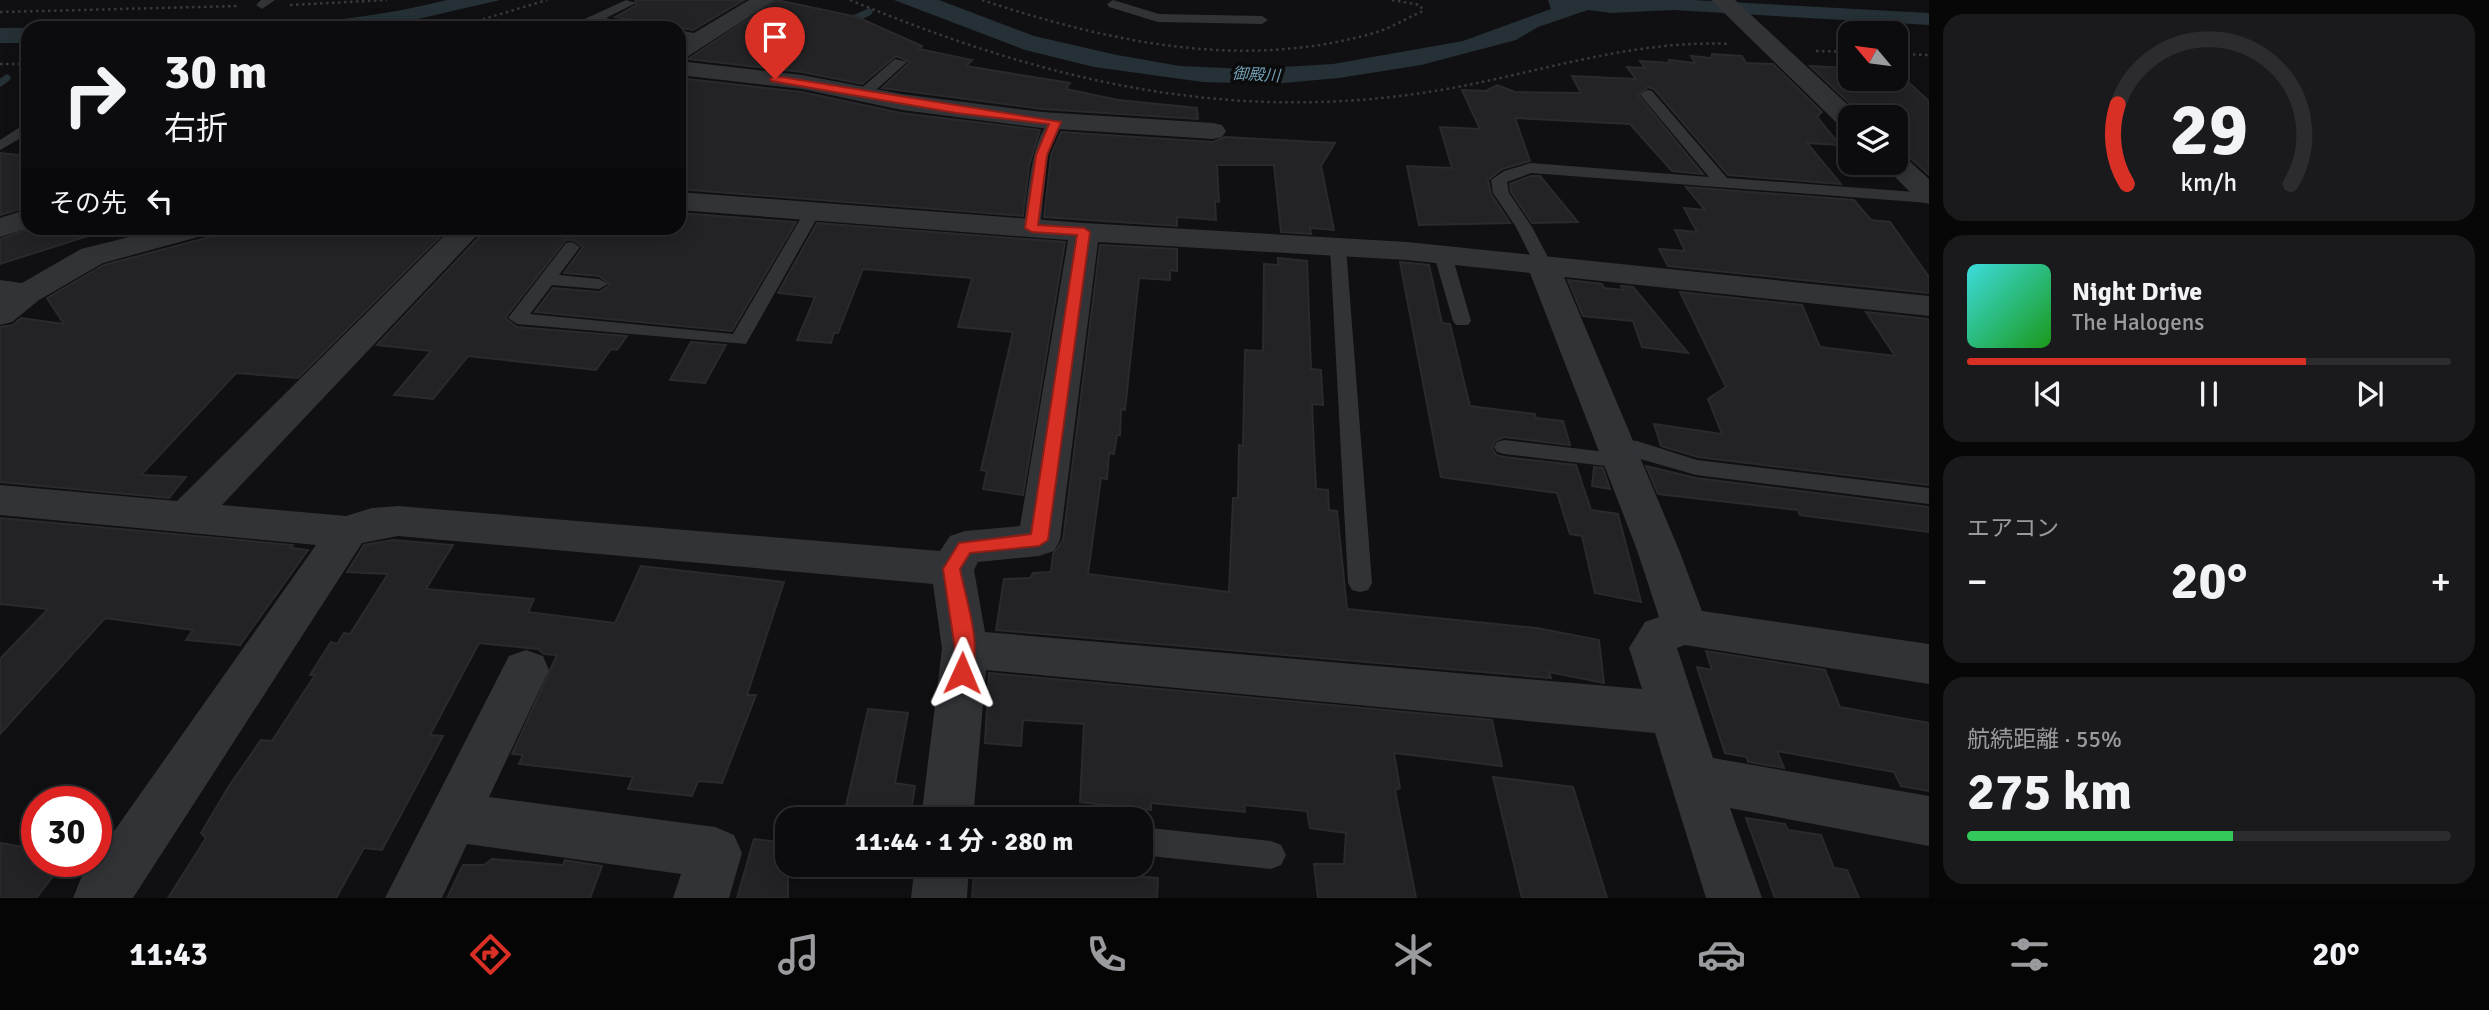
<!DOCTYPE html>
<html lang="ja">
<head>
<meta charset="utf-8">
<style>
	:root { --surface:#0c0c0e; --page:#1a1a1c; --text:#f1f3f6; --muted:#9a9b9e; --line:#2c2c2e; --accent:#d93025 }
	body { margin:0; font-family:Signika,"Noto Sans JP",sans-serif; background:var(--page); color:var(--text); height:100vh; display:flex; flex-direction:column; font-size:26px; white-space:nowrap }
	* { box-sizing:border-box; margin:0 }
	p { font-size:23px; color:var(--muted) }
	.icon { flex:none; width:38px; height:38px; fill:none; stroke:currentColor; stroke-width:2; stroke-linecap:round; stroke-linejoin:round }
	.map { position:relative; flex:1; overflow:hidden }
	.sheet { display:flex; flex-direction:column; gap:14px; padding:14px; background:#070708; width:560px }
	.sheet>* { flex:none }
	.top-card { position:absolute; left:21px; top:21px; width:665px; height:214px; border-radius:21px; box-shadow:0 4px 18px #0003,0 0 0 2px var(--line); background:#0c0c0e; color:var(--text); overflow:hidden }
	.needle { width:46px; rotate:299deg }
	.fabs { position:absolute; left:1838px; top:21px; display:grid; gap:14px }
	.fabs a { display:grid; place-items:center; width:70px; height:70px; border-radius:14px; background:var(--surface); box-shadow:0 4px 18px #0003,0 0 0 2px var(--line); font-size:35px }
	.speed { position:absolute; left:21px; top:786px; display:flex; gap:14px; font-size:35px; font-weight:700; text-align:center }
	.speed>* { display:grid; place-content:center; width:91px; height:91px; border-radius:50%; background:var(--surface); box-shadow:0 4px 18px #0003,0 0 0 2px var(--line); line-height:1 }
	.speed .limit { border:10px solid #d22; background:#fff; color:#111 }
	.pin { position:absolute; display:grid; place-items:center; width:60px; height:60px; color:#fff; margin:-72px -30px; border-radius:50% 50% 50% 0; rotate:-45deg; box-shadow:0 0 7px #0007 }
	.pin .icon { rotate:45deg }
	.me { position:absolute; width:77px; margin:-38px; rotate:1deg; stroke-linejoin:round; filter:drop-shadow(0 0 5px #0008) }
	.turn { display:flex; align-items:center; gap:24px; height:147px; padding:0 28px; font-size:32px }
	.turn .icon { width:91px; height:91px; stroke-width:2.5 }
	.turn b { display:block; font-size:49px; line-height:60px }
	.then { display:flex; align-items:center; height:66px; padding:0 28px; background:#0003; gap:14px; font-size:26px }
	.big { font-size:52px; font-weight:700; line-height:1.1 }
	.sheet .widget { flex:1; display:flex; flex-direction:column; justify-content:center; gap:10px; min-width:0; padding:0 24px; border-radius:21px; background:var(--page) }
	.sheet .dial { align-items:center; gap:0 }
	.dial svg { height:182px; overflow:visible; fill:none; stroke:var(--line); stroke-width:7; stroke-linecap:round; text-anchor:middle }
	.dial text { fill:var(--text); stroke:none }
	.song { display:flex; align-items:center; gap:21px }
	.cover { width:84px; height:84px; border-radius:10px; background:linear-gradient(135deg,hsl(180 70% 55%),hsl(120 70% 35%)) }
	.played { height:7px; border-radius:4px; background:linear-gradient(90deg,var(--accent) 70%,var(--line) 70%) }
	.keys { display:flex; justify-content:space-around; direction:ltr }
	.heat { display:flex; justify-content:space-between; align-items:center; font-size:38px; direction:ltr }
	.charge { height:10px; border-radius:5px; background:linear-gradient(90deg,#34c759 55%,var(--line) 0) }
	.trip { position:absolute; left:775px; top:807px; width:378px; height:70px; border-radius:21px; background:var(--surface); box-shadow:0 4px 18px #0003,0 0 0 2px var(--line); font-weight:700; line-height:70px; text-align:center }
	.tabs { display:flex; height:112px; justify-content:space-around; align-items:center; background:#050506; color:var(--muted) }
	.tabs .icon { width:49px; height:49px }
	.tabs .on { color:var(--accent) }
	.tabs b { font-size:32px; color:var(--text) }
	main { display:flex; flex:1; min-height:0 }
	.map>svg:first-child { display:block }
	.water { fill:#253136 }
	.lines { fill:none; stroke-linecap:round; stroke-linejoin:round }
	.stream { stroke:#253136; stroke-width:7 }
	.building { fill:#232326; stroke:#2a2a2e; stroke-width:2 }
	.path { stroke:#363a3e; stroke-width:2.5; stroke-dasharray:2.5 3.5; stroke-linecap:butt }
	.lane { fill:#313337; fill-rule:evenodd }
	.street { fill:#313337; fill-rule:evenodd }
	.route { fill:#d93025; stroke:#8d1f18; stroke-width:2 }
	.labels { text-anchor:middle; stroke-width:7; stroke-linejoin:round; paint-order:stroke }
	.far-water-label { font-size:16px; font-style:italic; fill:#72a0b4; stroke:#0b0b0c }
</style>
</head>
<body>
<main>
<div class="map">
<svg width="1929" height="898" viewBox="0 0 1929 898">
	<rect width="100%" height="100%" fill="#101012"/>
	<path class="water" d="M447,0H500L379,28H28V43H0V28C149,26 302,37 447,0Z
		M894,0H939L1034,36L1117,55L1180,66L1248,69L1333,64L1463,41L1551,9L1548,0H1693L1929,13V25L1673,10L1611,13L1588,10L1538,27L1516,40L1421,65L1339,78L1272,84L1203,82L1094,67L1025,50Z"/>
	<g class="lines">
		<path class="stream" d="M847,22L869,12
			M0,83L7,78"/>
	</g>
	<path class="building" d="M635,0H744L693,30L615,17L637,5Z
		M777,0L857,17L922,46L919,49L972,60L966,66L1070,83L1066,89L1118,100L1197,108L1198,119L1042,109L882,88L910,62L896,56L862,84L802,72L688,59Z
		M1712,54L1742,56L1746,63L1773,64L1822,112L1817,117L1840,145L1807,143L1841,184L1728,175L1654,89L1648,87L1638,95L1703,174L1672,171L1630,124L1515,118L1530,161L1502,169L1488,180L1491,194L1510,223L1419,225L1407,166L1452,168L1440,127L1480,129L1462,90L1486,91L1497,85L1515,92L1581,93L1572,76L1636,79L1627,67L1645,68L1640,61L1670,63L1669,60L1695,63L1691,56L1711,58Z
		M1810,66L1850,68V79H1895V70L1929,101V175L1907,155L1895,152V117H1864Z
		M679,78L802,92L901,113L1040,130L1029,166L1023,216L679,189Z
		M1061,132L1213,142L1225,137L1335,143L1321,166L1334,230L1310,228L1311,234L1281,232L1274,165H1217L1219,202L1215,201L1216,220L1177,217V226L1044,217L1051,155Z
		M0,153L28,156V207L0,215Z
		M1531,176H1540L1578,222L1532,223L1511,192L1510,184Z
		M1686,187L1854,200L1871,220L1890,222L1929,277V293L1668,266L1659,249L1685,251L1675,230L1697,232L1684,208L1705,210Z
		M679,213L796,222L732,331L535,312L553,288L599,292L610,285L599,276L564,273L583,247L573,240H566L505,318L517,327L627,336L617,350L611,349L596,370L468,356L433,399L394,395L431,351L377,345L481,235L489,234L494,228L550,232L555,228H679Z
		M817,223L1065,242L1023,495L983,489L987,471L981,470L1013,332L958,327L972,278L863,269L838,333H834L831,343L797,340L815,297L778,293Z
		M33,228H93L94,234L0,264V239Z
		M216,228H391L390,230L444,233L298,378L236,373L141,475L186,477L169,498L0,482V327L13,325L21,318L64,324L47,298L104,265L210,237Z
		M1100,245L1177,249V271L1170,270V280L1139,278L1125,410L1121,409L1120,435H1117L1114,454L1109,453L1107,479L1101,478L1088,574L1229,592L1233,498H1238L1239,445L1243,446L1245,350L1263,351L1264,264L1278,265V258L1307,261L1311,369L1321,370L1323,405L1312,404L1316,489L1328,490L1329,510L1337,511L1347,609L1537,628L1599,640L1604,683L1549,672L1551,678L996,630L1004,579L1030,578L1033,573L1051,572L1053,554L1063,540Z
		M1400,262L1429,265L1442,323L1450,324L1470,406L1535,414L1536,418L1563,421L1570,445L1504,437L1495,441L1492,448L1496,455L1504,457L1576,465L1591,510L1618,514L1641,602L1595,593L1582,536L1570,534L1557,493L1441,477Z
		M1568,280L1602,284L1604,288L1623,290L1621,286L1633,287L1688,353L1642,347L1633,321L1583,316Z
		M1680,292L1802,305L1820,347L1895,356L1866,312L1929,319V485L1698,457L1661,446L1654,424L1722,434L1708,399L1726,387Z
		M691,342L726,345L705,383L670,380Z
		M1646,466L1696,478L1929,507V532L1800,515L1798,510L1658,494Z
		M1594,467L1603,468L1610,489L1592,486Z
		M0,518L293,545L291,548L308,550L240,645L186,640L193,630L105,618L0,734V659L48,609L0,604Z
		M393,540L453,545L426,589L534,599L528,612L615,623L641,566L784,582L747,695H756L722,783L698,781L692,796L628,789L633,777L519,764L523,755L512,754L557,655L544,654L538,649L479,643L430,735L443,736L382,850L364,848L336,898H168L206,838L201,833L229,786L261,740L272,741L315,675H310L331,642L337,644L344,633L350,634L388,574L347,572L364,545Z
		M1706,651L1825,670L1840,707L1929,723V791L1901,786L1894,772L1777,751L1784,768L1748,762L1747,757L1725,753L1697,667L1712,670Z
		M989,673L1492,720L1502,766L1394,753L1400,788L1395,790L1416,898H1318L1314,864H1344L1346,833L1310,828L1307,811L1244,805L1245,812L1151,803V810L1080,802L1084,724L1023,720L1021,746L985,743Z
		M868,709L908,713L895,783L915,786L910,819H843Z
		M1493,777L1573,787L1607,898H1522Z
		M1746,818L1785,824L1788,830L1821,835L1834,868L1847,870L1859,898H1775Z
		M754,839L788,843V898H737Z
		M0,843L37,849V861H65L36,898H0Z
		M492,859L563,865L565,860L602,866L590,898H447L463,865H484Z
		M975,864H1029L1084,870V864H1135V876L1158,878L1157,898H972Z"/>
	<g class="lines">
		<path class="path" d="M850,0C1039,78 1217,123 1422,93C1525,78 1625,39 1730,44
			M982,0C1109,42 1242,71 1374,33C1391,28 1407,18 1423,11L1420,5L1392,0
			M290,5L387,0
			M0,12L239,6
			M454,28L547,0
			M1816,51L1850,52
			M1895,54L1929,55
			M0,64H28"/>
		<path class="lane" d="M261,0H275L262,9L256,5Z
			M626,0L636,3L606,18L651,28H623L594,23L582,28H565Z
			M1113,0L1159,14L1262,16L1268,20L1262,24L1158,22L1109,7L1107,4Z
			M679,30L703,35L705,38L699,42L679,38Z
			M895,59L907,62L868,97H858V91Z
			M1647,90L1652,91L1727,178L1929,193V203L1531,173L1507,182L1509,193L1532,227L1551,263L1548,267H1536L1516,227L1493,193L1491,180L1504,171L1531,163L1709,177L1642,97L1640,94Z
			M1056,118L1063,122L1048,154L1040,228L1032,233L1024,228C1027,205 1031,125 1056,118Z
			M28,126V134L0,150V140L20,127Z
			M813,206L821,211L746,344L517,324L508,318L566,243L572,242L580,247L559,275L599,279L608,284L599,289L552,285L530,314L733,334L805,211Z
			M1338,242L1346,247L1372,583L1368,590L1360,592L1352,590L1348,583L1330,247Z
			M1443,250L1452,255L1471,321L1468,325H1456L1453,321L1434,255Z
			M1617,439L1637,441L1697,460L1929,488V504L1696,475L1623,454L1633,461L1630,466L1622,468L1504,454L1497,452L1494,447L1497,442L1504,440L1615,453L1607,446L1610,441Z
			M1141,827L1271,841L1281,845L1286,855L1281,865L1271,869L1141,855Z"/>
		<path class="street" d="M749,0H775L687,57L679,59V42Z
			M1711,0H1735L1861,117H1850V129L1841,127Z
			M679,61L802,75L902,94L1042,112L1213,123L1222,125L1226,131L1222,137L1213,139L1042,128L902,110L802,89L679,75Z
			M1895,155L1905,157L1929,179V204L1919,201L1881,163H1895Z
			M679,192L1084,223L1407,242L1929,296V316L1564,277L1679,550L1702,611L1929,644V684L1685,645L1677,648L1713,758L1929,796V846L1730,808L1762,898H1706L1655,733L986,670L973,819H921L942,649L933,584L398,536L362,543L133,898H73L81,878L316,545L0,515V485L177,501L452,228H484L222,505L346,516L372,508L398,506L940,551L950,536L965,531L1020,526L1068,240L679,210ZM1098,242L1407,260L1530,273L1637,550L1659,617L1645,622L1629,648L1642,689L985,632L974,570L978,562L1039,556L1054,551L1060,540Z
			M28,209L30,228L0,237V218Z
			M165,228H213L209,234L103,263L39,300L12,322L0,325V280L22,283L81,249Z
			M526,650L543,656L549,670L489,797L715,827L734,835L742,853L729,898H673L681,874L467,844L442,898H385L509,656Z
			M915,864H969L967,898H911Z"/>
	</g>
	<path class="route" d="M775,76L1061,122L1047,155L1038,225L1084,228L1090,232L1048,540L1039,546L970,553L960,569C966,601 984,649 969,679H955L953,673L955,649L943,569L959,543L1031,534L1077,235L1032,232L1025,228L1036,155L1049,124L956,113L771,81L770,79Z"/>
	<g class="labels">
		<g class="far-water-label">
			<text transform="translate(1256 74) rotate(3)" y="6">御殿川</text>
		</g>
	</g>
</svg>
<div class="fabs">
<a><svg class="needle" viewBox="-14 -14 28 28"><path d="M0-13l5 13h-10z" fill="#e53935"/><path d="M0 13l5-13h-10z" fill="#9a9b9e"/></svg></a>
<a><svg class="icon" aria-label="layers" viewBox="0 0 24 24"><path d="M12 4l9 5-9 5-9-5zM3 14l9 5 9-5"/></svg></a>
</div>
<div class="speed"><div class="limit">30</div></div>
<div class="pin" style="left:775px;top:79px;background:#d93025"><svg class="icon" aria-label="arrive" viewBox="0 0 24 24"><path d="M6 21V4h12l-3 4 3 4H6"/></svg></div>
<svg class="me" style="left:962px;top:673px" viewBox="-20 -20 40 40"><path d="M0-17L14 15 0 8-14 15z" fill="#d93025" stroke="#fff" stroke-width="4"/></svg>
<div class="trip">11:44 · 1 分 · 280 m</div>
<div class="top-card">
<div class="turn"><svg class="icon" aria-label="right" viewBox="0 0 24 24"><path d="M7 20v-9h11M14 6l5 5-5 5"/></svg><div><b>30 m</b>右折</div></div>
<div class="then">その先<svg class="icon" aria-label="left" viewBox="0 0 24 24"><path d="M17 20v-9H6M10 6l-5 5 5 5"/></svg></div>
</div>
</div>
<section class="sheet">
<div class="widget dial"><svg viewBox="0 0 100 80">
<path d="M14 69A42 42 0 1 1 86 69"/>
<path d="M14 69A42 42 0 0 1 10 34" stroke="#d93025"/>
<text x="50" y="56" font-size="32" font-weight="700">29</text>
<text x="50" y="72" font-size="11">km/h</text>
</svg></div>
<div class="widget">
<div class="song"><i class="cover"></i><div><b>Night Drive</b><p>The Halogens</p></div></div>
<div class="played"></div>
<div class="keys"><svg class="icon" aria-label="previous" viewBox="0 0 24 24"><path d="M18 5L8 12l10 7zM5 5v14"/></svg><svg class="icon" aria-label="pause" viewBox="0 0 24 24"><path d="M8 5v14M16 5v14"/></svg><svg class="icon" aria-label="next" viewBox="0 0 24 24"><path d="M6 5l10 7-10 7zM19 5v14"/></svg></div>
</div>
<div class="widget"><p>エアコン</p>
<div class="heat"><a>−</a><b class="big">20°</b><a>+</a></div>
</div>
<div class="widget"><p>航続距離 · 55%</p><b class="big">275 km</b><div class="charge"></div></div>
</section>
</main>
<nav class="tabs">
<b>11:43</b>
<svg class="icon on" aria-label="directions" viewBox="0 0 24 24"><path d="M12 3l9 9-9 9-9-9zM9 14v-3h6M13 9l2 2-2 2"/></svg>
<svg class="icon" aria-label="music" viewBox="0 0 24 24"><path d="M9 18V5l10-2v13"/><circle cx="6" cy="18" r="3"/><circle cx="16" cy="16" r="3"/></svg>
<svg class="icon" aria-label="phone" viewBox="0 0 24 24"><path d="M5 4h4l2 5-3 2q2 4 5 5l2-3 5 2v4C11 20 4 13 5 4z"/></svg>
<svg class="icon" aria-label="climate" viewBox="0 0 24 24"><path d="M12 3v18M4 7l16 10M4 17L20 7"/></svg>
<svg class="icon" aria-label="car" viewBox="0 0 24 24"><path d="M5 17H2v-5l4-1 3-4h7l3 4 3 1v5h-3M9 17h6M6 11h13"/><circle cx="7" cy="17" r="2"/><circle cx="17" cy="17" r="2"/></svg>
<svg class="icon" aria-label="filters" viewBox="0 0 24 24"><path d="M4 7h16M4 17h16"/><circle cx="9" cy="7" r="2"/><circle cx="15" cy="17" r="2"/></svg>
<b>20°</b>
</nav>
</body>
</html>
